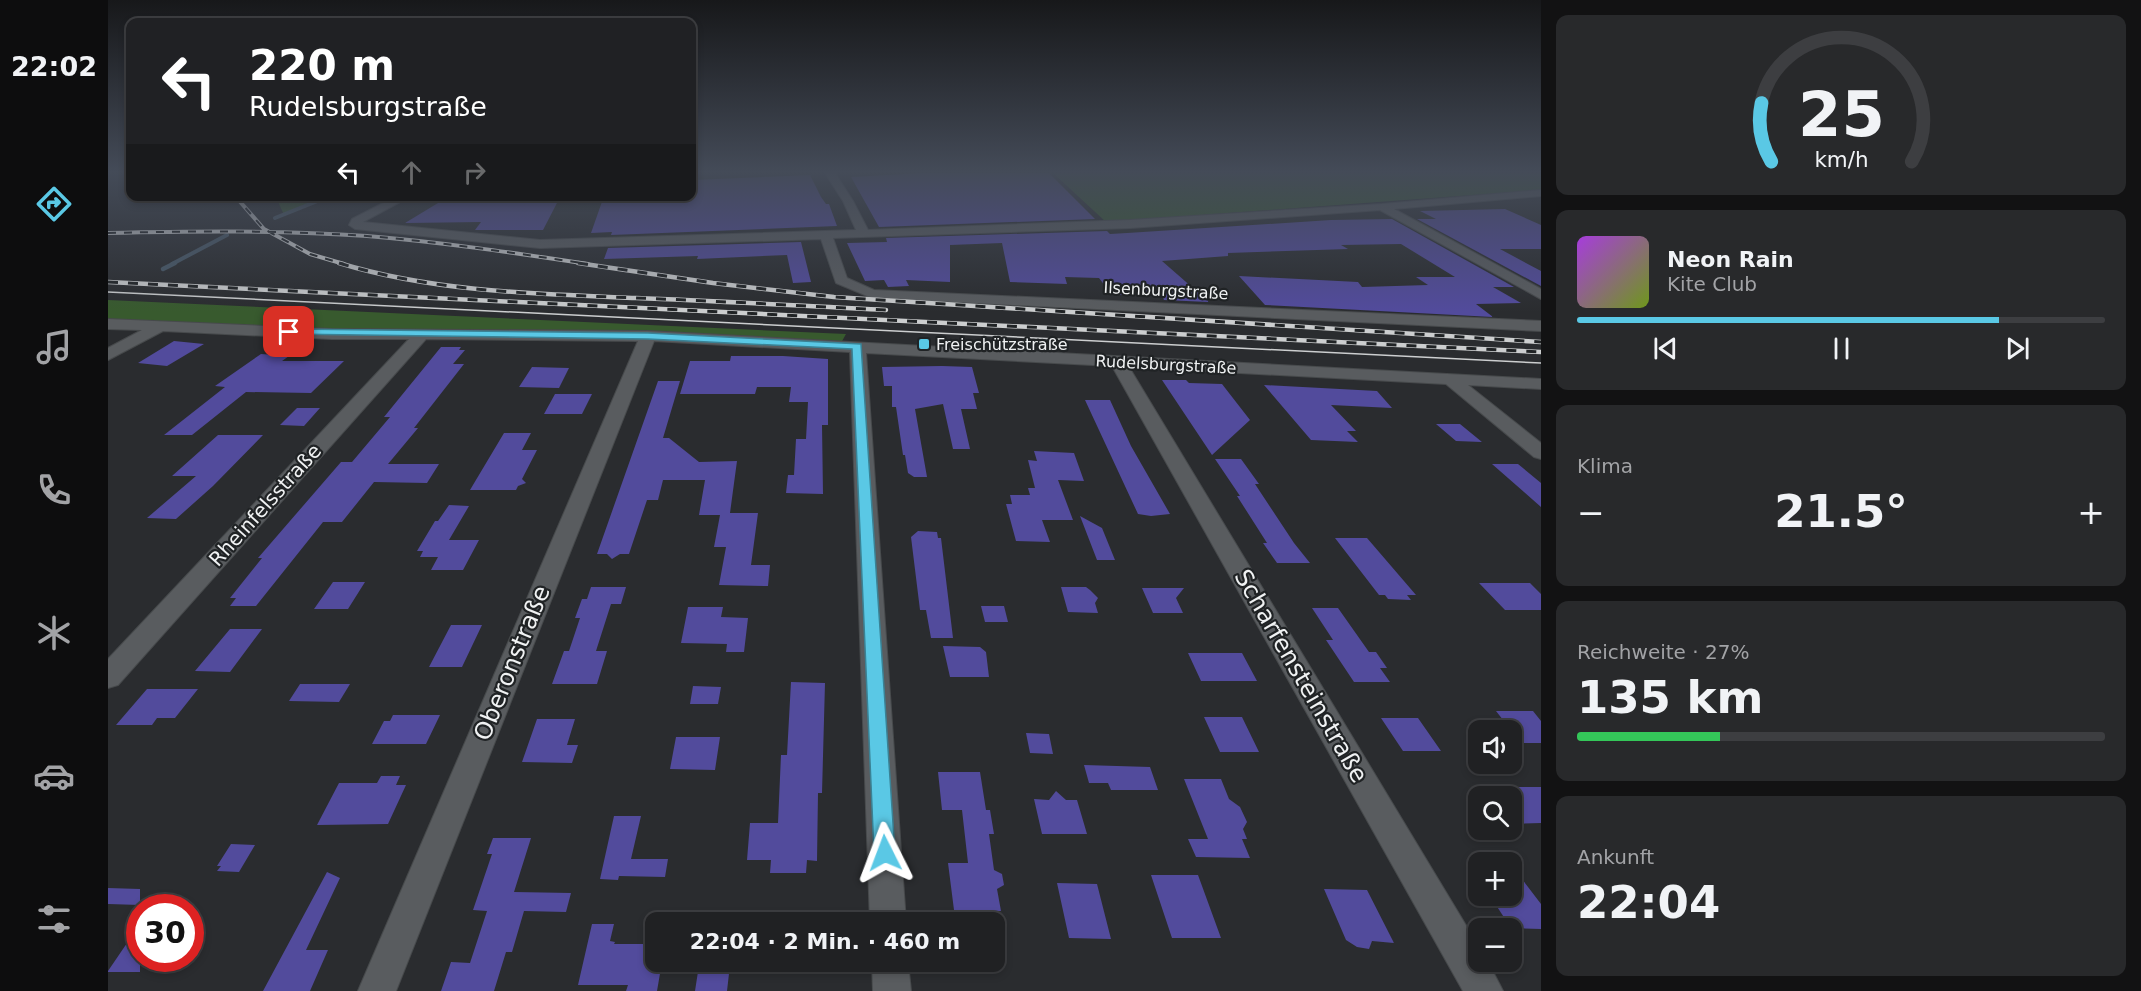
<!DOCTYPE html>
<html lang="de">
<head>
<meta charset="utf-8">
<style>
	:root { --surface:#202123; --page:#28292b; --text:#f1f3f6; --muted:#a2a3a6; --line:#3d3e41; --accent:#5ac8e5 }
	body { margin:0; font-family:"DejaVu Sans",sans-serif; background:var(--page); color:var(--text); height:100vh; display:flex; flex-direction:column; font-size:22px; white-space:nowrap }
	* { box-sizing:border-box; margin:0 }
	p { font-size:20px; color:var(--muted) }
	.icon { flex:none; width:33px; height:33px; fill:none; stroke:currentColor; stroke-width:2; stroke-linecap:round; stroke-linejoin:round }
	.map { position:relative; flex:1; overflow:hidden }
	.details { display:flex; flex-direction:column; gap:15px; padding:15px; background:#121213; width:600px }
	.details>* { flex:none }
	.banner { position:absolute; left:18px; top:18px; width:570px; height:183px; border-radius:12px; box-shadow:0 3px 9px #0003,0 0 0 2px var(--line); background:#202124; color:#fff; overflow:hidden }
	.tools { position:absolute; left:1360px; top:720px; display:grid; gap:12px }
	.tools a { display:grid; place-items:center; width:54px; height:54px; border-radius:12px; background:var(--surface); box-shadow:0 3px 9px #0003,0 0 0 2px var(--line); font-size:30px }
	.speed { position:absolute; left:18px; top:894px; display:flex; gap:12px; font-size:30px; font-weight:700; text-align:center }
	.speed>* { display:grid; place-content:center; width:78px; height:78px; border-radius:50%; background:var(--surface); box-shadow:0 3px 9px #0003,0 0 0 2px var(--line); line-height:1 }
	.speed .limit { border:9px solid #d22; background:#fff; color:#111 }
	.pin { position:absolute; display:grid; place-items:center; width:51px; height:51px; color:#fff; margin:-26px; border-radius:12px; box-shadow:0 3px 9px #0006 }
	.me { position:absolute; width:66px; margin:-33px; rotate:357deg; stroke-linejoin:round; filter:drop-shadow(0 0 4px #0008) }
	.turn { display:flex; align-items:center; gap:21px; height:126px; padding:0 24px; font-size:27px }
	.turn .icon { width:78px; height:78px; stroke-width:2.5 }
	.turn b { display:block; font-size:42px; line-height:51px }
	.lanes { display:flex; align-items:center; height:57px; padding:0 24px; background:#0003; justify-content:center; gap:30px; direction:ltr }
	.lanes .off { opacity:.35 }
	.big { font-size:45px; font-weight:800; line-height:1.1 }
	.details .tile { flex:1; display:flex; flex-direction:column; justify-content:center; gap:9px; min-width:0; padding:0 21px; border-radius:12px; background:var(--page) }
	.details .dial { align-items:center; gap:0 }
	.dial svg { height:156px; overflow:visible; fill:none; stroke:var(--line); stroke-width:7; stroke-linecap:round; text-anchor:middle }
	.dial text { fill:var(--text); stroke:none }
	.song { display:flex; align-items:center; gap:18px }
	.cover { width:72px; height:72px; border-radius:9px; background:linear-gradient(135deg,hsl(280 70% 55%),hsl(80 70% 35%)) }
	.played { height:6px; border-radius:3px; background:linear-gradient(90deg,var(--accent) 80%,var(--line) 80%) }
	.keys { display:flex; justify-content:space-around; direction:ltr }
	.heat { display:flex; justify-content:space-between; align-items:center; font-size:33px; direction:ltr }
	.charge { height:9px; border-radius:4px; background:linear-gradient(90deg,#34c759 27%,var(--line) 0) }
	.trip { position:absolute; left:537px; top:912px; width:360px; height:60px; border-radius:12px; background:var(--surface); box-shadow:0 3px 9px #0003,0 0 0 2px var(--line); font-weight:800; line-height:60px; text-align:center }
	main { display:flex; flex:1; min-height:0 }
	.tab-bar { display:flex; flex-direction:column; width:108px; justify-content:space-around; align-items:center; background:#0d0d0e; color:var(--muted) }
	.tab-bar .icon { width:42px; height:42px }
	.tab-bar .current { color:var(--accent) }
	.tab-bar b { font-size:27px; color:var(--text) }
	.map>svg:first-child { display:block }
	.green { fill:#385a2e }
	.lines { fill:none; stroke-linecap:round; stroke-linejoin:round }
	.stream-far1 { stroke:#485968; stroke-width:4 }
	.stream { stroke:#485968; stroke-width:4.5 }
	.building { fill:#524b9c }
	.minor-casing { stroke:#474a4c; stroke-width:2 }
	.minor { fill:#595c5f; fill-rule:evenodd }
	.tram { stroke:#cccecf; stroke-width:1.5 }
	.rail-far1-casing { stroke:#cccecf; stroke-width:4 }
	.rail-casing { stroke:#cccecf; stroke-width:4.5 }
	.rail-far1 { stroke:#202325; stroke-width:2; stroke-dasharray:8; stroke-linecap:butt }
	.rail { stroke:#202325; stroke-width:3; stroke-dasharray:10; stroke-linecap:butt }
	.route { fill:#5ac8e5; stroke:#3a8295; stroke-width:1.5 }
	.poi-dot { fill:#5ac8e5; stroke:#202325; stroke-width:2 }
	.labels { text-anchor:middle; stroke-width:4.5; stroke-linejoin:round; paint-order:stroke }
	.far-street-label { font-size:16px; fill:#f0f2f3; stroke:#202325 }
	.far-poi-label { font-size:16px; fill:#f0f2f3; stroke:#202325; text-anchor:start }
	.street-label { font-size:20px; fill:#f0f2f3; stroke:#202325 }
	.near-street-label { font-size:24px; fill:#f0f2f3; stroke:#202325 }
</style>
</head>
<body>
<main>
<nav class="tab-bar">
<b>22:02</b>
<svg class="icon current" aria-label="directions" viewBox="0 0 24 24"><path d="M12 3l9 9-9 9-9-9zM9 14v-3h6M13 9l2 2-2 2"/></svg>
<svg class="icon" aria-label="music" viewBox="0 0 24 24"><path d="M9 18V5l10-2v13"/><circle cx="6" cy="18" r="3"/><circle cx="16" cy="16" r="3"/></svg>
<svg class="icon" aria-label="phone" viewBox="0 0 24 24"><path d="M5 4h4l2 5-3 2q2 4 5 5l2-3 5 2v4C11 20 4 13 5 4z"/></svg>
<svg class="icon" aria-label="climate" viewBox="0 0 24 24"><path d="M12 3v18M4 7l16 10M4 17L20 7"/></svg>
<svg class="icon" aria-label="car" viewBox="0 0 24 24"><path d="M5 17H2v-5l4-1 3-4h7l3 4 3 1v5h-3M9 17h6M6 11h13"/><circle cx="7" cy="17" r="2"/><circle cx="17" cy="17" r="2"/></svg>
<svg class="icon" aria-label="filters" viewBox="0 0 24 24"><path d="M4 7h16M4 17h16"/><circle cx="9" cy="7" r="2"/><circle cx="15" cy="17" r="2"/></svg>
</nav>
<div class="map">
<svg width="1433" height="991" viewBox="0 0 1433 991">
	<rect width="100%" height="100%" fill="#2a2c2f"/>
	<path class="green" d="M945,173H1433V190L998,222Z
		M168,197H223L176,215Z
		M0,300L738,334L733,343L226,332L0,321Z"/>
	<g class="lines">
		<path class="stream-far1" d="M167,218L222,196
			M64,264L119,235"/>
		<path class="stream" d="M55,269L67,263"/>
	</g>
	<path class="building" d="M814,173H941L987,219L771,227L743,177Z
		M702,175L713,197L718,204H721L729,226L503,235L504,232L483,233L496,196H584V180Z
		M379,198L377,203L450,201L435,230H367L373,222L297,223L335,200Z
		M1397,209L1433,225V249H1392L1433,271V286L1309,219H1328L1312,211Z
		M1284,219L1406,287H1385L1413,303L1368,304L1385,317L1157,305L1131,276L1250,282L1254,287L1320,285L1308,277H1347L1293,244L1233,245L1240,249L1120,253V256L1054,261L1101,302L1056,300L1054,295H1004L991,278L957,277L959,284L902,282L894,243L842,245V282L798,280L801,286L780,287L776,280L757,281L739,243L779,242L778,238L999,231L1002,234L1019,233L1223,220Z
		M693,242L703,282L685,283L679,255L589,259L590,256L496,259L500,248Z
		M66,341L96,344L59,366L30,363Z
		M333,347H353L351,350H357L345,364H356L306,428H310L280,464H331L319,483L266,482L234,522H215L148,606H122L128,598H122L154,558H150L233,462H244L282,417H276Z
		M153,354L181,356L174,361H236L203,393L138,392L84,435H56L117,387L107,386Z
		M623,356H675L720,359V425H714L715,494L678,493L680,475H686L688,439H698L700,402H681L683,387H649L647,394H572L582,361H622Z
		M834,366L864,367L871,393H865L869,409H853L862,449H845L835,404L807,409L819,477H806L800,473L797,455H795L788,407H784V386H776L774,367Z
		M424,367L461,368L451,388L411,387Z
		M1054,380H1078L1081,383L1114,384L1142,420L1104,455Z
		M550,381H572L555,438H561L591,462L629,461L622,513H650L643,565H662L660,586L611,585L618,547H606L612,515H591L597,480H555L550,500H539L521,554H512L504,559L499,554H489Z
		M1156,385L1269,391L1284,408L1223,405L1248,431H1239L1250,442L1203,440Z
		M447,394H484L474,414H436Z
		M977,400H1002L1023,446L1062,514L1043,516L1030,514Z
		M189,408H212L196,426L172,425Z
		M1328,424H1352L1374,442L1348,441Z
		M396,433H423L414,450H429L414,479L418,483L410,486L408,490H362Z
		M110,435H155L105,486L68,519L39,518L88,476H64Z
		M926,451L966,453L976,481L950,480L965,520H934L942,542L908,541L898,504H904L902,495H922L920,488H927L920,460L929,461Z
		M1107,459H1133L1151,484H1147L1186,543L1202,563H1169L1155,543H1159L1129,496H1132Z
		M1384,464H1410L1433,483V507Z
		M341,505L361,506L341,540H371L355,570H323L330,557H312L315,551H309L327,521H330Z
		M972,516L994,528L1007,560H989Z
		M810,531L829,532L830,538H833L845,638H823L818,610H812L803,537Z
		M1227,538H1259L1308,595H1299L1303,600L1280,599L1277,595H1271Z
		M225,582H257L240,609H206Z
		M1371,583H1422L1433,594V610H1397Z
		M483,587H518L513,604H503L488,651H499L489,684H444L456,651H461L472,618H467L474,599H479Z
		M953,587H978L982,590L990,598L987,603L990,613L960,612Z
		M1034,588H1076L1068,598L1075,613H1045Z
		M873,606H896L900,622H877Z
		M580,607H615L613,617L640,618L636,652H618L619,644L573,643Z
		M1204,608H1230L1261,652H1268L1279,668H1272L1282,682H1246L1218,640H1225Z
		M343,625H374L354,667H321Z
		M122,629H154L122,672L87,671Z
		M835,646L872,647L878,652L881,677H842Z
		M1080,653H1134L1149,681H1093Z
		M683,682L717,683L714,793H710L709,861L699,860L698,873H662L663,860H639L642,823H670L673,755H679Z
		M192,684H242L231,702L181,701Z
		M585,686L613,687L610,704H582Z
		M39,689H90L67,718H49L44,725H8Z
		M1388,711H1425L1433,721V743H1413Z
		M285,715H332L318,744H264L276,721H282Z
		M1096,717H1134L1151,752H1112Z
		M1273,718H1310L1333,751H1295Z
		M429,719H467L459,745H470L464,763L414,762Z
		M918,733L941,734L945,754L922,753Z
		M568,737H612L607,770L562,769Z
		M976,765L1042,767L1050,790H1003L1000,783H981Z
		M830,772H872L878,810H882L886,834H881L886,870L894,874L896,885L889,889L893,911L846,910L840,863H860L854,810H834Z
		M273,776H292L288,785H298L280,824L209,825L231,783H269Z
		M1076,779H1113L1121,799L1132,807L1139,822L1135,829L1139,839H1134L1142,858L1088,857L1080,839H1100Z
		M1404,787H1433V823L1404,824Z
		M948,791L958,800H969L979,834H934L926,799L941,800Z
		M506,816H533L523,859H560L557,877L511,876L510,880L492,879Z
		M385,838H423L406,892L463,893L458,912L416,911L404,952H398L386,991H333L343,962L362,963L379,911L365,910L384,854H379Z
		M123,844L147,845L131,872L109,871L113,866H109Z
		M1404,866L1433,904V929L1403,928L1382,896H1404Z
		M219,872L232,878L198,950H220L202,991H155Z
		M1043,875H1090L1113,938H1064Z
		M949,883L989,884L1003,939L961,938Z
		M0,888L32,889V905L0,904Z
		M1216,889L1259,890L1286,943L1264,941L1261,949L1249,947L1238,940Z
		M32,924V972H0V971Z
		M484,924H506L502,941L507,942L506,944H548V962H554L549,991H518L520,985H470Z
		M591,965H622L619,991H587Z"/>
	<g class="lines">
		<g class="minor-casing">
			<path id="minor" d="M717,173H727L745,201L760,230L1022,220L1274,204L1433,190V196L1286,209L1433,289V299L1272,210L1022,228L725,238L739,278L766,290L1433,321V331L764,298L728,283L713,239L432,248L247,229L241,225L244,219L289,196H303L255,222L432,240L748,230L735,201Z
				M0,319L224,329L540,331L1433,379V389L1360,385L1433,443V459L1426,457L1338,384L1021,367L1371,947V962H1380L1395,991H1355L1004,366L758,353L798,922H762L742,352L546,341L288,991H250L530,341L318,339L10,685L0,688V659L301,339H224L55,331L0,360V348L34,330L0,329Z
				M764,962H800L803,991H765Z"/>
		</g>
		<use href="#minor" class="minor"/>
		<path class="tram" d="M0,292L1433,363"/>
		<g class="rail-far1-casing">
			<path id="rail-far1" d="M127,196L156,229L202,254L236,264
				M0,233C86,231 173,230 259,236C333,242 407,253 480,264"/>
		</g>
		<g class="rail-casing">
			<path id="rail" d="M231,263C326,292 429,294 528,298C611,301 695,306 778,310
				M470,263L605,283L726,297L1433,342
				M0,282L1433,352"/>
		</g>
		<use href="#rail-far1" class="rail-far1"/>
		<use href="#rail" class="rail"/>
	</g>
	<linearGradient id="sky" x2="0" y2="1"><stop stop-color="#17181a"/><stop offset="0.55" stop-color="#444b58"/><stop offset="1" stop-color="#444b58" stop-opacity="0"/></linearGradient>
	<rect width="1433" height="312" fill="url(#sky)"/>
	<path class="route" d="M181,329L540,333L753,344L787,853L784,861L777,864L769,861L766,853L744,349L540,339L178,334L176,332Z"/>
	<rect class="poi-dot" x="810" y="338" width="12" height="12" rx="3"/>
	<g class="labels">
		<g class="far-street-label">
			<text transform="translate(1058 290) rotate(3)" y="6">Ilsenburgstraße</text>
			<text transform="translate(1058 364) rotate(3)" y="6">Rudelsburgstraße</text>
		</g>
		<g class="far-poi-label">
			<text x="828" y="350">Freischützstraße</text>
		</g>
		<g class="street-label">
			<text transform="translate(157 505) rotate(-48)" y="7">Rheinfelsstraße</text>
		</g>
		<g class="near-street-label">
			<text transform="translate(404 663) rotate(-68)" y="8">Oberonstraße</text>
			<text transform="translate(1193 676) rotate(60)" y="8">Scharfensteinstraße</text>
		</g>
	</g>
</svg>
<div class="tools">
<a><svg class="icon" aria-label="sound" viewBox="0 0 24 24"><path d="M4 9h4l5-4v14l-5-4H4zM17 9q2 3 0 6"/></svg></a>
<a><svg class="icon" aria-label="search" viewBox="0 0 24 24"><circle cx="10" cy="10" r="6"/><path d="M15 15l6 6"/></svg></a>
<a>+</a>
<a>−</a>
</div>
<div class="speed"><div class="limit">30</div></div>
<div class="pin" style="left:181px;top:332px;background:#d93025"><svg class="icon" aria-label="arrive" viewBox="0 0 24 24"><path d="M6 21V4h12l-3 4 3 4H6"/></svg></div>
<svg class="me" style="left:777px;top:853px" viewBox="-20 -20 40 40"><path d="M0-17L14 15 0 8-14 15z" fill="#5ac8e5" stroke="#fff" stroke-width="4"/></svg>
<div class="trip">22:04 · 2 Min. · 460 m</div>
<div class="banner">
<div class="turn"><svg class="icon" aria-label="left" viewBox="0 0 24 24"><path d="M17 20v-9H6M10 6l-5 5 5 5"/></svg><div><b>220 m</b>Rudelsburgstraße</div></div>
<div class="lanes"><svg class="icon" aria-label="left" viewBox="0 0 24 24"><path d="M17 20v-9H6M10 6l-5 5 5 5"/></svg><svg class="icon off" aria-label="ahead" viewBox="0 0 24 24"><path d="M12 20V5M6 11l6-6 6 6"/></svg><svg class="icon off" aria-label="right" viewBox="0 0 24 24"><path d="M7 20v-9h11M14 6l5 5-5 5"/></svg></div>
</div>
</div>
<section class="details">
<div class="tile dial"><svg viewBox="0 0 100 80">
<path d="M14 69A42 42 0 1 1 86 69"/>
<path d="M14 69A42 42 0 0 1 9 39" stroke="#5ac8e5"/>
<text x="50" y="56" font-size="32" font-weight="700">25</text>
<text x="50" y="72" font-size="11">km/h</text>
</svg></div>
<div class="tile">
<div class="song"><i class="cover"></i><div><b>Neon Rain</b><p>Kite Club</p></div></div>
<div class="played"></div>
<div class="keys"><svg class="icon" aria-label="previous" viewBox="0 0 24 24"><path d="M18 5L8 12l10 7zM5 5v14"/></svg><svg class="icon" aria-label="pause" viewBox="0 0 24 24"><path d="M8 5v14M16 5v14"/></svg><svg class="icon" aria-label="next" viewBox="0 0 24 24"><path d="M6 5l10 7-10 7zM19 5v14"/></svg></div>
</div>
<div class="tile"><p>Klima</p>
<div class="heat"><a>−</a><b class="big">21.5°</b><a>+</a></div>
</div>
<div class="tile"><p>Reichweite · 27%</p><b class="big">135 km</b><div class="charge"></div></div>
<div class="tile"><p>Ankunft</p><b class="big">22:04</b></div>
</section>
</main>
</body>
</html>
